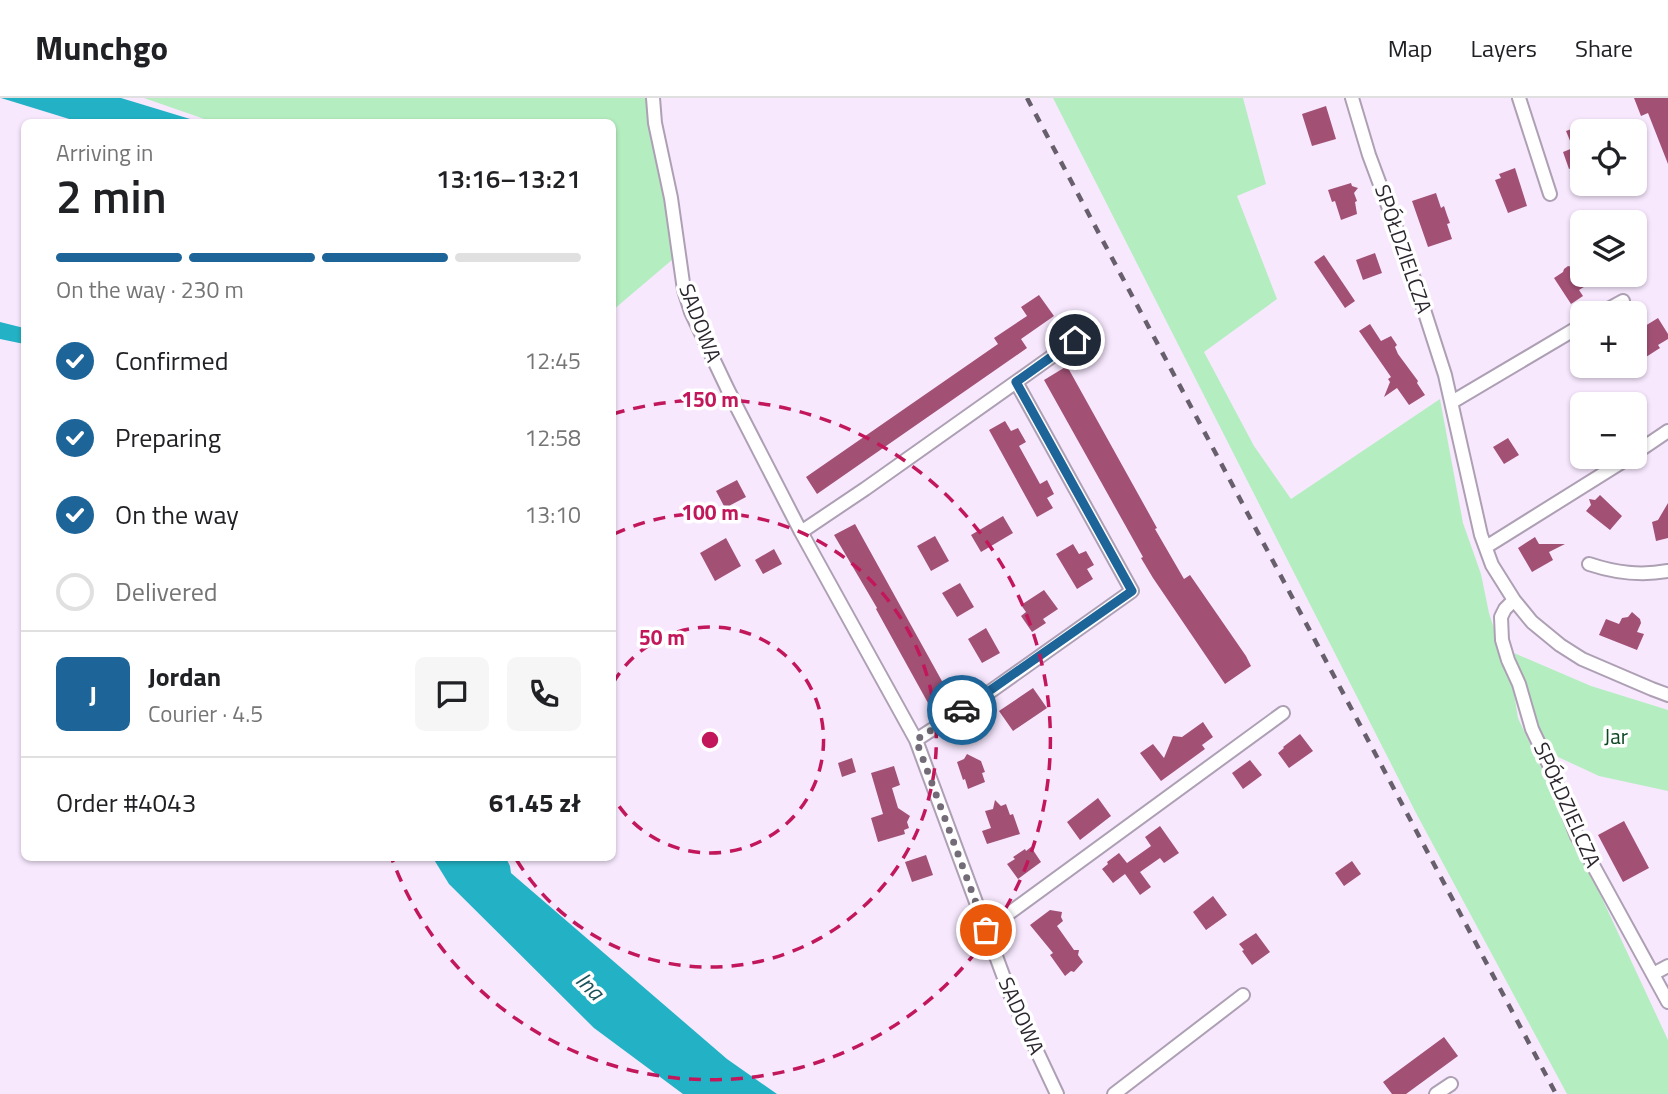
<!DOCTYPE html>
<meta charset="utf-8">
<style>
body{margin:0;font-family:"Titillium Web",sans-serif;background:#f6f6f6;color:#202124;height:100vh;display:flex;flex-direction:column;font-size:26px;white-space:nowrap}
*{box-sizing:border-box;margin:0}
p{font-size:23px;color:#757577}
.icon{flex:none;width:38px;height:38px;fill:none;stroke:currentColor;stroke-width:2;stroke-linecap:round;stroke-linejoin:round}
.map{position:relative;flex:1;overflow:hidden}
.side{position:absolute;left:21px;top:21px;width:595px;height:742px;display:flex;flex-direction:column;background:#fff;border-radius:10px;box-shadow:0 2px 5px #0004}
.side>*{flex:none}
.tools{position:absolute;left:1570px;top:21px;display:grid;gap:14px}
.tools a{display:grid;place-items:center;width:77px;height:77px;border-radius:10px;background:#fff;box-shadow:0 2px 5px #0004;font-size:35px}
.pin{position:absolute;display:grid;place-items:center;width:60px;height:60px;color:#fff;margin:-30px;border:4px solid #fff;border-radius:50%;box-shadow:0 2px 7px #0007}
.courier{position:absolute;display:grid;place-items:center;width:70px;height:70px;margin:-35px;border:5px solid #1d6599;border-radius:50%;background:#fff;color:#222;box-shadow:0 2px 9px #0007}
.headline em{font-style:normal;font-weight:600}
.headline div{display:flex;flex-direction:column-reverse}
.headline{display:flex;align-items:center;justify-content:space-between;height:119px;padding:0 35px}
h1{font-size:46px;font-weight:600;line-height:52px}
.bar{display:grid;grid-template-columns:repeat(4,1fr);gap:10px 7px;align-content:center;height:84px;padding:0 35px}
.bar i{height:9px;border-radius:5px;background:#e0e0e0}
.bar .current{background:#1d6599}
.bar p{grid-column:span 4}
.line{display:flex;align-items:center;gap:18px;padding:0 35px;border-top:2px solid #e0e0e0}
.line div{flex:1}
.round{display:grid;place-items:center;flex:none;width:74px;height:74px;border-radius:10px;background:#f6f6f6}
ol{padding:0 35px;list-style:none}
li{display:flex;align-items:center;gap:21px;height:77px}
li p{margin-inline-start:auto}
li .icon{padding:7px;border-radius:50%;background:#1d6599;color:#fff;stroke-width:4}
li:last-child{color:#757577}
li i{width:38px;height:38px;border:4px solid #e0e0e0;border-radius:50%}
header{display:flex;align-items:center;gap:42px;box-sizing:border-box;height:98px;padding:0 35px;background:#fff;border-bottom:2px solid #e0e0e0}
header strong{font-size:33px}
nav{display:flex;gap:38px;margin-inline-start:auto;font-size:24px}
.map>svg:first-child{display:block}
.green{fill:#b4eec0}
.water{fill:#23b2c5}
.building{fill:#a25175}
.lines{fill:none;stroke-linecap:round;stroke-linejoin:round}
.street-casing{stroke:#aea0b4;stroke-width:16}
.street{stroke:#fff;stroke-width:12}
.rail{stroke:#675f6b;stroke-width:4.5;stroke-dasharray:9 9;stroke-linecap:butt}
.done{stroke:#736b77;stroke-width:7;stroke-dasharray:0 12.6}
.route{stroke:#1d6599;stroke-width:9}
.ring{fill:none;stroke:#c2185b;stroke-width:3.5;stroke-dasharray:12 9}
.labels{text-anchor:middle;stroke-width:7;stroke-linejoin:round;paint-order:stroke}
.street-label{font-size:21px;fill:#2c272f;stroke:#fff}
.park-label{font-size:21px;fill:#0b4721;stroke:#fff}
.water-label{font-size:23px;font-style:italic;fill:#1b525b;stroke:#fff}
.centre{fill:#c2185b;stroke:#fff;stroke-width:3.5}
.ring-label{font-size:21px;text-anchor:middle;font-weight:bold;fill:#c2185b;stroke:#fff;stroke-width:7;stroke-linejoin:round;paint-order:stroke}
</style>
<header>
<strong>Munchgo</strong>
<nav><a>Map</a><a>Layers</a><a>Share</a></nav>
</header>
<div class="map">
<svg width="1668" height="996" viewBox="0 0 1668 996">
<rect width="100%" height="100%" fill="#f7e8fe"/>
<path class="green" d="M144 0H648L679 156 613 212 612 24H213Z
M1053 0H1243L1266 86 1237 98 1277 201 1204 254 1254 348 1291 401 1440 301 1463 425 1481 476 1489 515 1513 589 1518 620 1668 942V996H1567L1416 715Z
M1514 555 1591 588 1668 612V693L1599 678 1558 659 1544 646Z"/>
<path class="water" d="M1 0H121L200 24H79Z
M0 224 24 230V246L0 241Z
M433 760H506L510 768 511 775 727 961 777 996H683L594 930 449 786Z"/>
<path class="building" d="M1634 0H1668V66L1648 15 1641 18Z
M1326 8 1336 41 1312 48 1302 16Z
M1582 27V71H1580L1579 67 1569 71 1563 54 1573 50 1566 33Z
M1515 70 1527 108 1508 115 1495 82 1501 80 1499 76Z
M1351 85 1352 88 1358 90 1354 95 1357 103 1355 104 1357 116 1341 122 1335 103 1332 104 1328 92Z
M1436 95 1441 110 1444 108 1447 117 1450 125 1447 126 1452 141 1428 149 1412 103Z
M1375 155 1382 175 1363 182 1356 162Z
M1324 157 1355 203 1345 210 1314 164Z
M1568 168 1582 171V177H1603L1579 192 1583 198 1571 206 1554 180 1563 174 1564 171Z
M1039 197 1054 218 1021 241 1027 250 817 396 806 379 998 246 994 240 1027 218 1021 209Z
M1634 212 1645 228 1658 220 1668 236V241L1658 247 1660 250 1646 259 1634 241Z
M1370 226 1381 243 1391 238 1397 247 1395 249 1398 256 1418 283 1417 285 1425 297 1409 307 1397 290 1384 299 1390 284 1388 281 1391 279 1359 233Z
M1067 268 1157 430 1155 431 1184 481 1190 477 1246 558 1251 568 1225 586 1153 480 1141 460 1143 459 1044 282Z
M1005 323 1011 333 1018 330 1026 344 1019 348 1040 386 1047 382 1054 396 1047 400 1053 410 1037 419 989 332Z
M1508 340 1519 357 1504 366 1493 349Z
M737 382 746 399 725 410 716 393Z
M1600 397 1622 418 1610 432 1586 413 1591 407 1589 401 1595 402Z
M1668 405V440L1656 443 1652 424 1658 422Z
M1003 418 1013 435 981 454 971 437Z
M855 426 948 594 928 605 876 511 877 510 834 437Z
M935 438 949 463 931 473 917 448Z
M1535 439 1539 446H1565L1549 454 1553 462 1532 474 1518 450Z
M726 440 741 468 715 483 700 455Z
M1073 446 1079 456 1086 453 1094 467 1087 471 1093 481 1077 491 1056 456Z
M774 451 782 466 763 476 755 462Z
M960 485 974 509 957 519 942 495Z
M1044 492 1058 511 1043 521 1046 525 1032 534 1021 518 1026 514 1021 507Z
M1632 514 1640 521 1641 525 1637 534 1644 536 1637 552 1599 537 1606 521 1619 526 1622 520 1628 519Z
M986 530 1000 555 982 565 968 541Z
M1033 590 1047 610 1013 633 999 613Z
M1203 624 1213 639 1202 647 1205 651 1161 683 1140 655 1153 646 1164 660 1173 638 1182 639Z
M1300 636 1313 653 1289 670 1278 655 1284 650 1283 649Z
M967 656 981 663 985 674 982 675 985 684 968 691 965 681 963 682 957 664 964 661Z
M852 660 856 674 842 679 838 665Z
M1250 662 1262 677 1243 691 1232 675Z
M894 668 900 687 892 690 898 710 910 718 907 724 909 730 904 732 905 736 878 744 871 720 883 716 871 675Z
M1098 700 1111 718 1080 742 1067 724Z
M995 702 1001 708 1006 706 1010 717 1013 716 1020 736 987 746 982 733 991 730 985 713 993 711Z
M1624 723 1649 770 1623 784 1598 737Z
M1160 728 1179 755 1164 765 1160 760 1140 774 1151 789 1140 797 1125 776 1113 785 1102 771 1108 766 1107 764 1119 755 1127 765 1151 748 1145 739Z
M1031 749 1041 764 1018 781 1007 766 1015 761 1013 759 1025 751 1026 753Z
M926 757 933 777 912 784 905 764Z
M1352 763 1361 776 1344 788 1335 775Z
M1213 798 1227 817 1206 832 1193 814Z
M1050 812 1062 814 1061 819 1063 823 1057 828 1074 852H1079L1078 857 1083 864 1074 874 1071 873 1065 878 1050 857 1053 855 1030 827Z
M1256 835 1270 854 1252 867 1242 853 1244 852 1239 846Z
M1444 939 1458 958 1406 996H1392L1383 984Z"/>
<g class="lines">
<g class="street-casing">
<path id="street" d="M653 0 655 25 671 100 684 192 691 214 728 292 801 434 916 642 1010 896 1057 996
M1352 0 1369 57 1407 159 1445 277 1481 437 1492 467 1514 502 1532 524 1560 547 1582 561 1652 591 1668 597
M1519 0 1550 96
M1601 215 1623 203
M1452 304 1582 227
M1634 356 1668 333
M801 434 865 391 1016 284
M1486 449 1630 359
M1589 466C1616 475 1640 478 1668 473
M1514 502 1505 511 1501 519 1502 542 1508 562 1519 586 1532 631 1550 669 1577 738 1668 904
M916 642 984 598 1132 493 1016 284 1075 242
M986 832 1283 615
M1653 876 1668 868
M1114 996 1243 897
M1436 996 1451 986"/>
</g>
<use href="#street" class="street"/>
<path class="rail" d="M1027 0 1556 996"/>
</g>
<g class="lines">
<path class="done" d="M962 612 916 642 986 832"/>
<path class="route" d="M962 612 1132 493 1016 284 1075 242"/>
</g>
<g class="ring">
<path d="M613 585A113 113 0 1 1 613 699"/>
<path d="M614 436A227 227 0 1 1 516 761"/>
<path d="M613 316A340 340 0 1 1 392 761"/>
</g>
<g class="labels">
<g class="street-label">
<text transform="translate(1403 151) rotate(71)" y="7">SPÓŁDZIELCZA</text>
<text transform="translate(700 225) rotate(69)" y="7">SADOWA</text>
<text transform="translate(1567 707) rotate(66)" y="7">SPÓŁDZIELCZA</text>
<text transform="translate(1021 918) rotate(66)" y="7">SADOWA</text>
</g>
<g class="park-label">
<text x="1616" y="646">Jar</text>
</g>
<g class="water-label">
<text transform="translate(590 888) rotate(45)" y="8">Ina</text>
</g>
</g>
<circle cx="710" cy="642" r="10" class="centre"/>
<g class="ring-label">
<text x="710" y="309">150 m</text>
<text x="710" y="422">100 m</text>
<text x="662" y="547">50 m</text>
</g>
</svg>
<div class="tools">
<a><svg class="icon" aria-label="locate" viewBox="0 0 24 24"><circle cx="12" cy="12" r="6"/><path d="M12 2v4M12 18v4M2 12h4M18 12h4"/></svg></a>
<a><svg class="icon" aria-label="layers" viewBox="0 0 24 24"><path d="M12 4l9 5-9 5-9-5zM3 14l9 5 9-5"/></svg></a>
<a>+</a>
<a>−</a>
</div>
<div class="pin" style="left:986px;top:832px;background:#ea580c"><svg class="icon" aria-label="bag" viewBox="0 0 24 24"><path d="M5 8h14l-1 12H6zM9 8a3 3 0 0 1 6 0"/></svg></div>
<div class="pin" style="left:1075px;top:242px;background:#1f2937"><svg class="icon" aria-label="home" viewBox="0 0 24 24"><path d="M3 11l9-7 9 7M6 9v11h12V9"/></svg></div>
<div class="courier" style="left:962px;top:612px"><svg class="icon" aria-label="car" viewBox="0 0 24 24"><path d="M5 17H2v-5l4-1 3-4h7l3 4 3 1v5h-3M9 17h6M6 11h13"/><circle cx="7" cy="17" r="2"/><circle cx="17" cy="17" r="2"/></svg></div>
<section class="side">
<div class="headline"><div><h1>2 min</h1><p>Arriving in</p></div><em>13:16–13:21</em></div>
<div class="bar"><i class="current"></i><i class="current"></i><i class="current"></i><i></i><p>On the way · 230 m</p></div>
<ol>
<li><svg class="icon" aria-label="check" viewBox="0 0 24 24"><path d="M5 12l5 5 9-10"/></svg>Confirmed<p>12:45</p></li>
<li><svg class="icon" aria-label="check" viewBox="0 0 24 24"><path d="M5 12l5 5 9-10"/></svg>Preparing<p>12:58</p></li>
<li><svg class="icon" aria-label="check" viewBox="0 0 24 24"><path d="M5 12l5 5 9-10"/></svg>On the way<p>13:10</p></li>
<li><i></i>Delivered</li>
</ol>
<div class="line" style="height:126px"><b class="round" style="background:#1d6599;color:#fff">J</b><div><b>Jordan</b><p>Courier · 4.5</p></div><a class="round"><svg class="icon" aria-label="chat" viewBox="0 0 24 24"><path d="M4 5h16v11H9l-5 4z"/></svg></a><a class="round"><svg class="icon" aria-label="phone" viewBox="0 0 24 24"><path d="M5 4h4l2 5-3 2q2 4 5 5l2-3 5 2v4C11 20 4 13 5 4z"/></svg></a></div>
<div class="line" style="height:91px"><div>Order #4043</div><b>61.45 zł</b></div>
</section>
</div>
